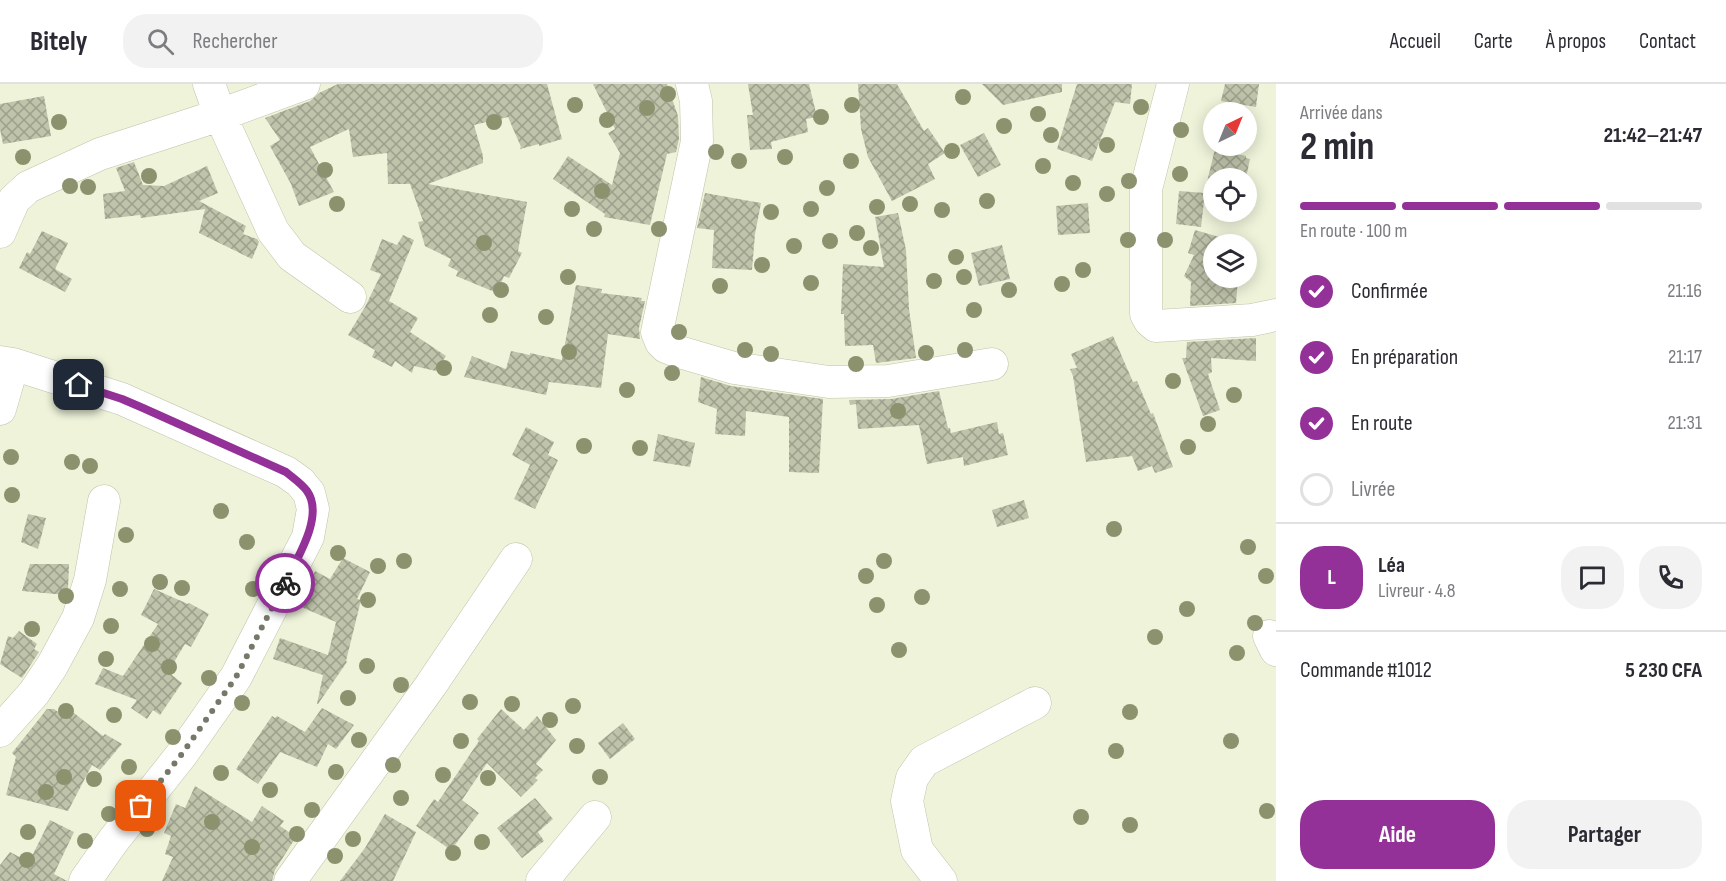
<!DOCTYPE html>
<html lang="fr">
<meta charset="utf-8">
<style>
body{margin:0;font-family:"Sofia Sans Condensed",sans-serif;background:#f2f2f3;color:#2b2b33;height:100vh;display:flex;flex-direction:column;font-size:22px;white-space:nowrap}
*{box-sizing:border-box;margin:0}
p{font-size:20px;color:#7c7c81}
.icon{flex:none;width:33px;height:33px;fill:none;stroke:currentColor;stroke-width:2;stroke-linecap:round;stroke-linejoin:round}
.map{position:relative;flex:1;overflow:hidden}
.side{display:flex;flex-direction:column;background:#fff;width:450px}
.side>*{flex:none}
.needle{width:39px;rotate:43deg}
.controls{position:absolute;left:1203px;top:18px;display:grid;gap:12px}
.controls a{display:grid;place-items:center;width:54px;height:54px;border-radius:50%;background:#fff;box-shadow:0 3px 15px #0003;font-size:30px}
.pin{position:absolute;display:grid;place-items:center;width:51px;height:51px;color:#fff;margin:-26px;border-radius:12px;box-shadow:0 3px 9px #0006}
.courier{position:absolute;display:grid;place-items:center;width:60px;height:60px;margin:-30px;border:4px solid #943198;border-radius:50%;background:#fff;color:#222;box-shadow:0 2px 8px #0007}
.head em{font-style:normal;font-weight:700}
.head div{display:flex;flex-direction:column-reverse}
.head{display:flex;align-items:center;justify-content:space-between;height:102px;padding:0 24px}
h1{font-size:39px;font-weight:700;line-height:45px}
.bar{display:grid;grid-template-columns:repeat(4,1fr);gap:9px 6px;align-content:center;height:72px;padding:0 24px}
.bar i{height:8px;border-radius:4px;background:#e1e1e2}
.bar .on{background:#943198}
.bar p{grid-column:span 4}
.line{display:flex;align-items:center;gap:15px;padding:0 24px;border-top:2px solid #e1e1e2}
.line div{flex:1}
.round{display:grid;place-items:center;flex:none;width:63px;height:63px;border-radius:24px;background:#f2f2f3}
ol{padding:0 24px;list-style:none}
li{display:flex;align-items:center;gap:18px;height:66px}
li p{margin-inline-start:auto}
li .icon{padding:6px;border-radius:50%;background:#943198;color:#fff;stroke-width:4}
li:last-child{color:#7c7c81}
li i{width:33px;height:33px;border:3px solid #e1e1e2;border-radius:50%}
.action{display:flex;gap:12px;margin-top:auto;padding:12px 24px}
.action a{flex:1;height:69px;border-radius:24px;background:#943198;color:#fff;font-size:24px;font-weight:700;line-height:69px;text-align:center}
.action a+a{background:#f2f2f3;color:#2b2b33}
header{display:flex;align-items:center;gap:36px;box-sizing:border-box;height:84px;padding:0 30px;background:#fff;border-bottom:2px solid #e1e1e2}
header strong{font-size:28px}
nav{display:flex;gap:33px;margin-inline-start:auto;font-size:21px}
.search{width:420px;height:54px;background:#f2f2f3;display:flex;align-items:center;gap:15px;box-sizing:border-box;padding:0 21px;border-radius:24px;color:#7c7c81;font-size:22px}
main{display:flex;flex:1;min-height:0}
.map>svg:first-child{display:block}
.building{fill:url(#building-cross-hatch)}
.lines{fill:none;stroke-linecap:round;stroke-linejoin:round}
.minor-casing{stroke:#bec3aa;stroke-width:33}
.minor{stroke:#fff;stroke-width:32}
.tree{fill:#8c916e}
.done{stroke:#76796a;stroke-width:6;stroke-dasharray:0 10.8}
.route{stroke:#943198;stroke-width:8}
</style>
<header>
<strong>Bitely</strong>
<div class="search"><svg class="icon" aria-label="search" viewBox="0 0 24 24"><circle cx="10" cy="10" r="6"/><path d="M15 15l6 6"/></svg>Rechercher</div>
<nav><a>Accueil</a><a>Carte</a><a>À propos</a><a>Contact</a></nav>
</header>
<main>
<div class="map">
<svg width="1276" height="797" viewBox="0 0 1276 797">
<defs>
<pattern id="building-cross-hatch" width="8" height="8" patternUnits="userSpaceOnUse" patternTransform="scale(1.5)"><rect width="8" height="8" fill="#bec3aa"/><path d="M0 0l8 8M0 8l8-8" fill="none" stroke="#9b9f8b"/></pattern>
</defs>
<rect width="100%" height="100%" fill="#eef3da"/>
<path class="building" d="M338 0H547L562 55 539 62V60L520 65 521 63 508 33 474 41 483 72V79L428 100 527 118 518 167 522 169 509 194 504 192 497 209 456 192 458 187 448 182 451 175 425 162 418 138 423 137 410 100H388L387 69 353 73 349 45 310 63 334 108 299 122 291 100 270 62 280 56 265 34 310 17 319 9Z
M593 0H667L678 32 679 55 676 68 667 70 650 141 604 133 605 130 553 95 568 72 612 101 620 69 608 49 615 45Z
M748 0H809L817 33 806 35 808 48 771 58 772 65 750 66 747 31H753Z
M858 0H897L924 47 928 44 945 69 928 80 935 95 892 117 868 73 861 45Z
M982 0H1062V8L1003 21Z
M1077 0H1132L1130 20 1115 18 1092 77 1057 65Z
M1225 0H1259L1256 23 1221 17Z
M44 12 51 52 3 60 0 45V20Z
M984 49 1001 81 978 93 960 61Z
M1215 65 1246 72V74L1250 75 1246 94H1214V99L1207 98Z
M134 78 143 101 164 102 207 82 218 109 199 117 246 142 243 150 257 155 259 158 252 175 199 149 205 125 141 134 140 131 105 135 103 110 125 107 116 84Z
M1179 107 1205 109 1201 143 1176 140Z
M705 109 761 119 755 150 752 186 712 184 714 146 697 144Z
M1088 119 1090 149 1058 151 1056 122Z
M898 129 906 166 909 225 916 274 876 279 873 261 845 262 844 230H841L843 180 884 183 875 133Z
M1195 146 1233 157 1231 160H1214V194H1238L1236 219 1190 222 1191 198 1184 192 1194 171 1188 169Z
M42 147 68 159 55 185 72 195 65 208 19 184 27 168 30 170Z
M403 151 414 156 389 217 418 234 410 248 446 272 436 287 414 282 412 289 395 277 392 283 372 273 375 266 348 251 365 223 381 190 370 186 382 155 397 161Z
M1002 161 1010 195 979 202 971 169Z
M576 201 602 205 601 209 642 214 641 217H645L639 244 640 255 608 250 601 304 549 298 546 311 464 293 472 272 506 285 511 267 530 271V269L562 276Z
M1113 252 1133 298 1137 297 1151 330 1153 329 1173 383 1155 389 1152 382 1138 387 1132 372 1086 378 1073 292 1070 285 1077 284 1071 270Z
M1256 254V277L1211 274 1212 288 1208 290 1220 326 1203 332 1182 274H1186L1187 258Z
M701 293 731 302 823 315 819 389 789 388V333L746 327 745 352 715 350 717 325 698 318Z
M939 307 948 344H950L951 349 997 338 999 350 1003 349 1008 371 964 382 963 373 927 380 919 341 858 345 856 320 850 321 849 316 891 315Z
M526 343 554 358 548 371 558 376 535 425 514 415 530 381 512 371Z
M658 350 695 359 690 383 653 377Z
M1024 416 1029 434 997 443 992 426Z
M28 430 46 434 38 465 21 458Z
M343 474 370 488 357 515 361 516 346 577 347 578 318 620H317L323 591 273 575 280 554 328 571 336 538 299 522 315 487 330 495Z
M30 480H69L68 505 66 511 22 507Z
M154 505 188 520 189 519 209 530 191 563 185 560 168 588 182 599 160 631 153 626 147 635 131 624 137 616 95 600 103 584 123 592 158 540 141 531Z
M19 547 37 560 34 565 39 568 22 594 0 580 8 552 13 554Z
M322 624 354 641 336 665 328 660 317 683 280 668 258 700 236 685 272 632 275 634 277 632 305 648Z
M47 625H54L65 633 69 625 103 652 105 650 122 660 100 686 92 681 68 727 6 711 16 673 12 669Z
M501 625 524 646 537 632 556 656 536 680 543 686 535 694 538 696 521 713 487 679 462 716 479 729 451 766 416 742 434 715 438 718 479 657 477 655Z
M623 639 635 655 610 675 598 659Z
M195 702 252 738 262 722 284 737 280 742 296 753 275 786 272 797H162L173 773 165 770 171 752 164 749 176 720 185 724Z
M535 714 553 735 538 748 544 757 522 774 497 744Z
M385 730 416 748 393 797H340L365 764Z
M50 736 74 748 54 790 67 797H0V781L10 768 29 778Z"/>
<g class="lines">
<g class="minor-casing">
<path id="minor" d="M209 0 220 31 273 147 292 172 350 213
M692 0 696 17 697 57 657 248 661 258 666 263 676 267 734 284 829 298 888 297 992 280
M1173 0 1146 105V230L1150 237 1156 242 1252 236 1276 231
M0 148 14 116 28 103 100 70 220 31 304 0
M0 278 13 280 122 315 286 388 300 398 309 409 313 425 308 453 236 593 182 670 113 757 85 797
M0 325 13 280
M1269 552 1276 566
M0 647 34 609 52 582 78 534 90 496 104 417
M290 797 431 601 516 475
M542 797 595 733
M941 797 917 766 907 717 912 694 924 677 1035 619"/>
</g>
<use href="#minor" class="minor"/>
</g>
<g class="tree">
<circle cx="668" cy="10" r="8"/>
<circle cx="963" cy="13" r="8"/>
<circle cx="575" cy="21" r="8"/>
<circle cx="852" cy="21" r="8"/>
<circle cx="1141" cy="23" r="8"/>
<circle cx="647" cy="24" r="8"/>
<circle cx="1038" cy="30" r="8"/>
<circle cx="821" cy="33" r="8"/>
<circle cx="607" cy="36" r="8"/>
<circle cx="59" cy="38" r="8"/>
<circle cx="494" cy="38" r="8"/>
<circle cx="1004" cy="42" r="8"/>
<circle cx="1181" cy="46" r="8"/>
<circle cx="1051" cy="51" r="8"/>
<circle cx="1107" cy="61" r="8"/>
<circle cx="952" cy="67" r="8"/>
<circle cx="716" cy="68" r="8"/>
<circle cx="23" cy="73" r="8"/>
<circle cx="785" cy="73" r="8"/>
<circle cx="739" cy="77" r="8"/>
<circle cx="851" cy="77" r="8"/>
<circle cx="1043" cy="82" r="8"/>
<circle cx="325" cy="86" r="8"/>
<circle cx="1180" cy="90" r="8"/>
<circle cx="149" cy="92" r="8"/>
<circle cx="1129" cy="97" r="8"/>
<circle cx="1073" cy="99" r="8"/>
<circle cx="70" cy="102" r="8"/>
<circle cx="88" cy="103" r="8"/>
<circle cx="827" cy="104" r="8"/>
<circle cx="602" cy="107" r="8"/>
<circle cx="1107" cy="110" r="8"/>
<circle cx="987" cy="117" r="8"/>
<circle cx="337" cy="120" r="8"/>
<circle cx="910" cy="120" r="8"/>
<circle cx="877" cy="123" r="8"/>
<circle cx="572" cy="125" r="8"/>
<circle cx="811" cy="125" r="8"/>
<circle cx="942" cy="126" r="8"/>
<circle cx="771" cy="128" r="8"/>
<circle cx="594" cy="145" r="8"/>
<circle cx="659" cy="145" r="8"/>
<circle cx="857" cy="149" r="8"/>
<circle cx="1128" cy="156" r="8"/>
<circle cx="1165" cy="156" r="8"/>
<circle cx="830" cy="157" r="8"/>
<circle cx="484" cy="159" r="8"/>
<circle cx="794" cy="162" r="8"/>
<circle cx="871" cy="164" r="8"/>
<circle cx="956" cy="173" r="8"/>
<circle cx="762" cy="181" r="8"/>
<circle cx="1083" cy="186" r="8"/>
<circle cx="568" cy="193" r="8"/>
<circle cx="964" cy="193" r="8"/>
<circle cx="934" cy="197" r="8"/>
<circle cx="811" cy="199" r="8"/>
<circle cx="1062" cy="200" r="8"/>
<circle cx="720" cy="202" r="8"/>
<circle cx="501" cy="206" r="8"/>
<circle cx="1009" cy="206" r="8"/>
<circle cx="974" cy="226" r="8"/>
<circle cx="490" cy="231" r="8"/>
<circle cx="546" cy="233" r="8"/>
<circle cx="679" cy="248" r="8"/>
<circle cx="745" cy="266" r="8"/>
<circle cx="965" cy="266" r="8"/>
<circle cx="569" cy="268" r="8"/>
<circle cx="926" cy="269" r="8"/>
<circle cx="771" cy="270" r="8"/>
<circle cx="856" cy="280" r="8"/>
<circle cx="444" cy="284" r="8"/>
<circle cx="672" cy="289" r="8"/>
<circle cx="1173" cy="297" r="8"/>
<circle cx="627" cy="306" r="8"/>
<circle cx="1234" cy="311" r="8"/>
<circle cx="898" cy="327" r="8"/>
<circle cx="1208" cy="340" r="8"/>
<circle cx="584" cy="362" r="8"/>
<circle cx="1188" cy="363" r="8"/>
<circle cx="640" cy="364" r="8"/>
<circle cx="11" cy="373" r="8"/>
<circle cx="72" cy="378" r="8"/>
<circle cx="90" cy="382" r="8"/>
<circle cx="12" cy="411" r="8"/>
<circle cx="221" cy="427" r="8"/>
<circle cx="1114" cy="445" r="8"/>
<circle cx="126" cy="451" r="8"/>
<circle cx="247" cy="458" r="8"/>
<circle cx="1248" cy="463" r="8"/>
<circle cx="338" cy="469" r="8"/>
<circle cx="404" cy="477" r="8"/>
<circle cx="884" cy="477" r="8"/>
<circle cx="378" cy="482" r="8"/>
<circle cx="866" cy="492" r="8"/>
<circle cx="1266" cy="492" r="8"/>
<circle cx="160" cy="498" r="8"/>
<circle cx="182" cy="504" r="8"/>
<circle cx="120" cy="505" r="8"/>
<circle cx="253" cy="505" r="8"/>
<circle cx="66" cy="512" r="8"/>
<circle cx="922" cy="513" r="8"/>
<circle cx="368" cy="516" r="8"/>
<circle cx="877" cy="521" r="8"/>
<circle cx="1187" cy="525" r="8"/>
<circle cx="1255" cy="539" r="8"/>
<circle cx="111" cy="542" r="8"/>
<circle cx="32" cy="545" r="8"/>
<circle cx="1155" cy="553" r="8"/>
<circle cx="152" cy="560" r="8"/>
<circle cx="899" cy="566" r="8"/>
<circle cx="1237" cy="569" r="8"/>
<circle cx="106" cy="575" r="8"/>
<circle cx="367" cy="582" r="8"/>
<circle cx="169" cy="583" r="8"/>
<circle cx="209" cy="594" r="8"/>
<circle cx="401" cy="601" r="8"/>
<circle cx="348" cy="614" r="8"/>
<circle cx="470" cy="618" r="8"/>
<circle cx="242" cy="619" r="8"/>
<circle cx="512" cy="620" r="8"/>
<circle cx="573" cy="622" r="8"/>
<circle cx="66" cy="627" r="8"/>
<circle cx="1130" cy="628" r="8"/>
<circle cx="114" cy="631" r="8"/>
<circle cx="550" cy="636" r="8"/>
<circle cx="173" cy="653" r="8"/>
<circle cx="359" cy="656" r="8"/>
<circle cx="461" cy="657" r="8"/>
<circle cx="1231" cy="657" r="8"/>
<circle cx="577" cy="662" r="8"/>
<circle cx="1116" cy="667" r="8"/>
<circle cx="393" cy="681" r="8"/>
<circle cx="129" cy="683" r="8"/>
<circle cx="336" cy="688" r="8"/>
<circle cx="221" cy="689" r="8"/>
<circle cx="443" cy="691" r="8"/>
<circle cx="64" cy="693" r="8"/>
<circle cx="600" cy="693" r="8"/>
<circle cx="488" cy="694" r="8"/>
<circle cx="94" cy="695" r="8"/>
<circle cx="270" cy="706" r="8"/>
<circle cx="46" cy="708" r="8"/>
<circle cx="401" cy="714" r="8"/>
<circle cx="312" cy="726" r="8"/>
<circle cx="1267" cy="727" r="8"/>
<circle cx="109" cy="730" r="8"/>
<circle cx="1081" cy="733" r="8"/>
<circle cx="212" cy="738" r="8"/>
<circle cx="1130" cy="741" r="8"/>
<circle cx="147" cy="745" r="8"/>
<circle cx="28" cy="748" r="8"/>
<circle cx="297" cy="750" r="8"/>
<circle cx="353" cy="755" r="8"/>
<circle cx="85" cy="757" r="8"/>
<circle cx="482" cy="758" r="8"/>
<circle cx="252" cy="763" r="8"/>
<circle cx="453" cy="769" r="8"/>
<circle cx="335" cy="772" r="8"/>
<circle cx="27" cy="776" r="8"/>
</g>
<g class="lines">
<path class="done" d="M141 722 182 670 236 593 285 499"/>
<path class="route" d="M79 301 122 315 143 324 286 388C293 394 301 399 307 407 325 432 296 476 285 499"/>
</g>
</svg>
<div class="controls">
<a><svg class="needle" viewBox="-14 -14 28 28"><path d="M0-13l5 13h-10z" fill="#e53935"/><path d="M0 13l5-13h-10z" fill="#7c7c81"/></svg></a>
<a><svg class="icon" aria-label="locate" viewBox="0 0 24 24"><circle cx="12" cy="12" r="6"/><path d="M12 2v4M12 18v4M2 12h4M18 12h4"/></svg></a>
<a><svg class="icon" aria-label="layers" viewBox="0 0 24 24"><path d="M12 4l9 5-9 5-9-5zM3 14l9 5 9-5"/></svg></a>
</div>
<div class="pin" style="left:141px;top:722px;background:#ea580c"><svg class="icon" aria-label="bag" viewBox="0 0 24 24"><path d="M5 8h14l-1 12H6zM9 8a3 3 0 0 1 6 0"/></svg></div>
<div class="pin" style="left:79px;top:301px;background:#1f2937"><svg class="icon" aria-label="home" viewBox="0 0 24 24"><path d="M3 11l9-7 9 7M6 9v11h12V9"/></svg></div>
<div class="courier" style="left:285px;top:499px"><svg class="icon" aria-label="bike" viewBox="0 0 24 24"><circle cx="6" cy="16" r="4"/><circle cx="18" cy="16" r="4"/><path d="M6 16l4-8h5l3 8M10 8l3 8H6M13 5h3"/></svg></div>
</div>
<section class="side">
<div class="head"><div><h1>2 min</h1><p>Arrivée dans</p></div><em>21:42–21:47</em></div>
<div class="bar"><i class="on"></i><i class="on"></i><i class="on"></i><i></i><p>En route · 100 m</p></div>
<ol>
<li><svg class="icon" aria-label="check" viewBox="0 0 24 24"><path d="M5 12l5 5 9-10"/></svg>Confirmée<p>21:16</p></li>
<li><svg class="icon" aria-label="check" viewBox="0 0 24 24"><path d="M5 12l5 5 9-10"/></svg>En préparation<p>21:17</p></li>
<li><svg class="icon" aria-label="check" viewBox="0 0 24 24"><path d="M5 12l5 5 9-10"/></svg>En route<p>21:31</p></li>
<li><i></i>Livrée</li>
</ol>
<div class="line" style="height:108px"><b class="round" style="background:#943198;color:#fff">L</b><div><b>Léa</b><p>Livreur · 4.8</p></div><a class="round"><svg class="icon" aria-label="chat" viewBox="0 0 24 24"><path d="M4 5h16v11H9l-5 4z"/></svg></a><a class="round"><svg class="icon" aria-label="phone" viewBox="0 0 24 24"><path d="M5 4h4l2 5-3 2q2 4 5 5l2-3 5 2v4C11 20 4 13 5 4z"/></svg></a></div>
<div class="line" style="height:78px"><div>Commande #1012</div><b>5 230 CFA</b></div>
<div class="action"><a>Aide</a><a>Partager</a></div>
</section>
</main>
